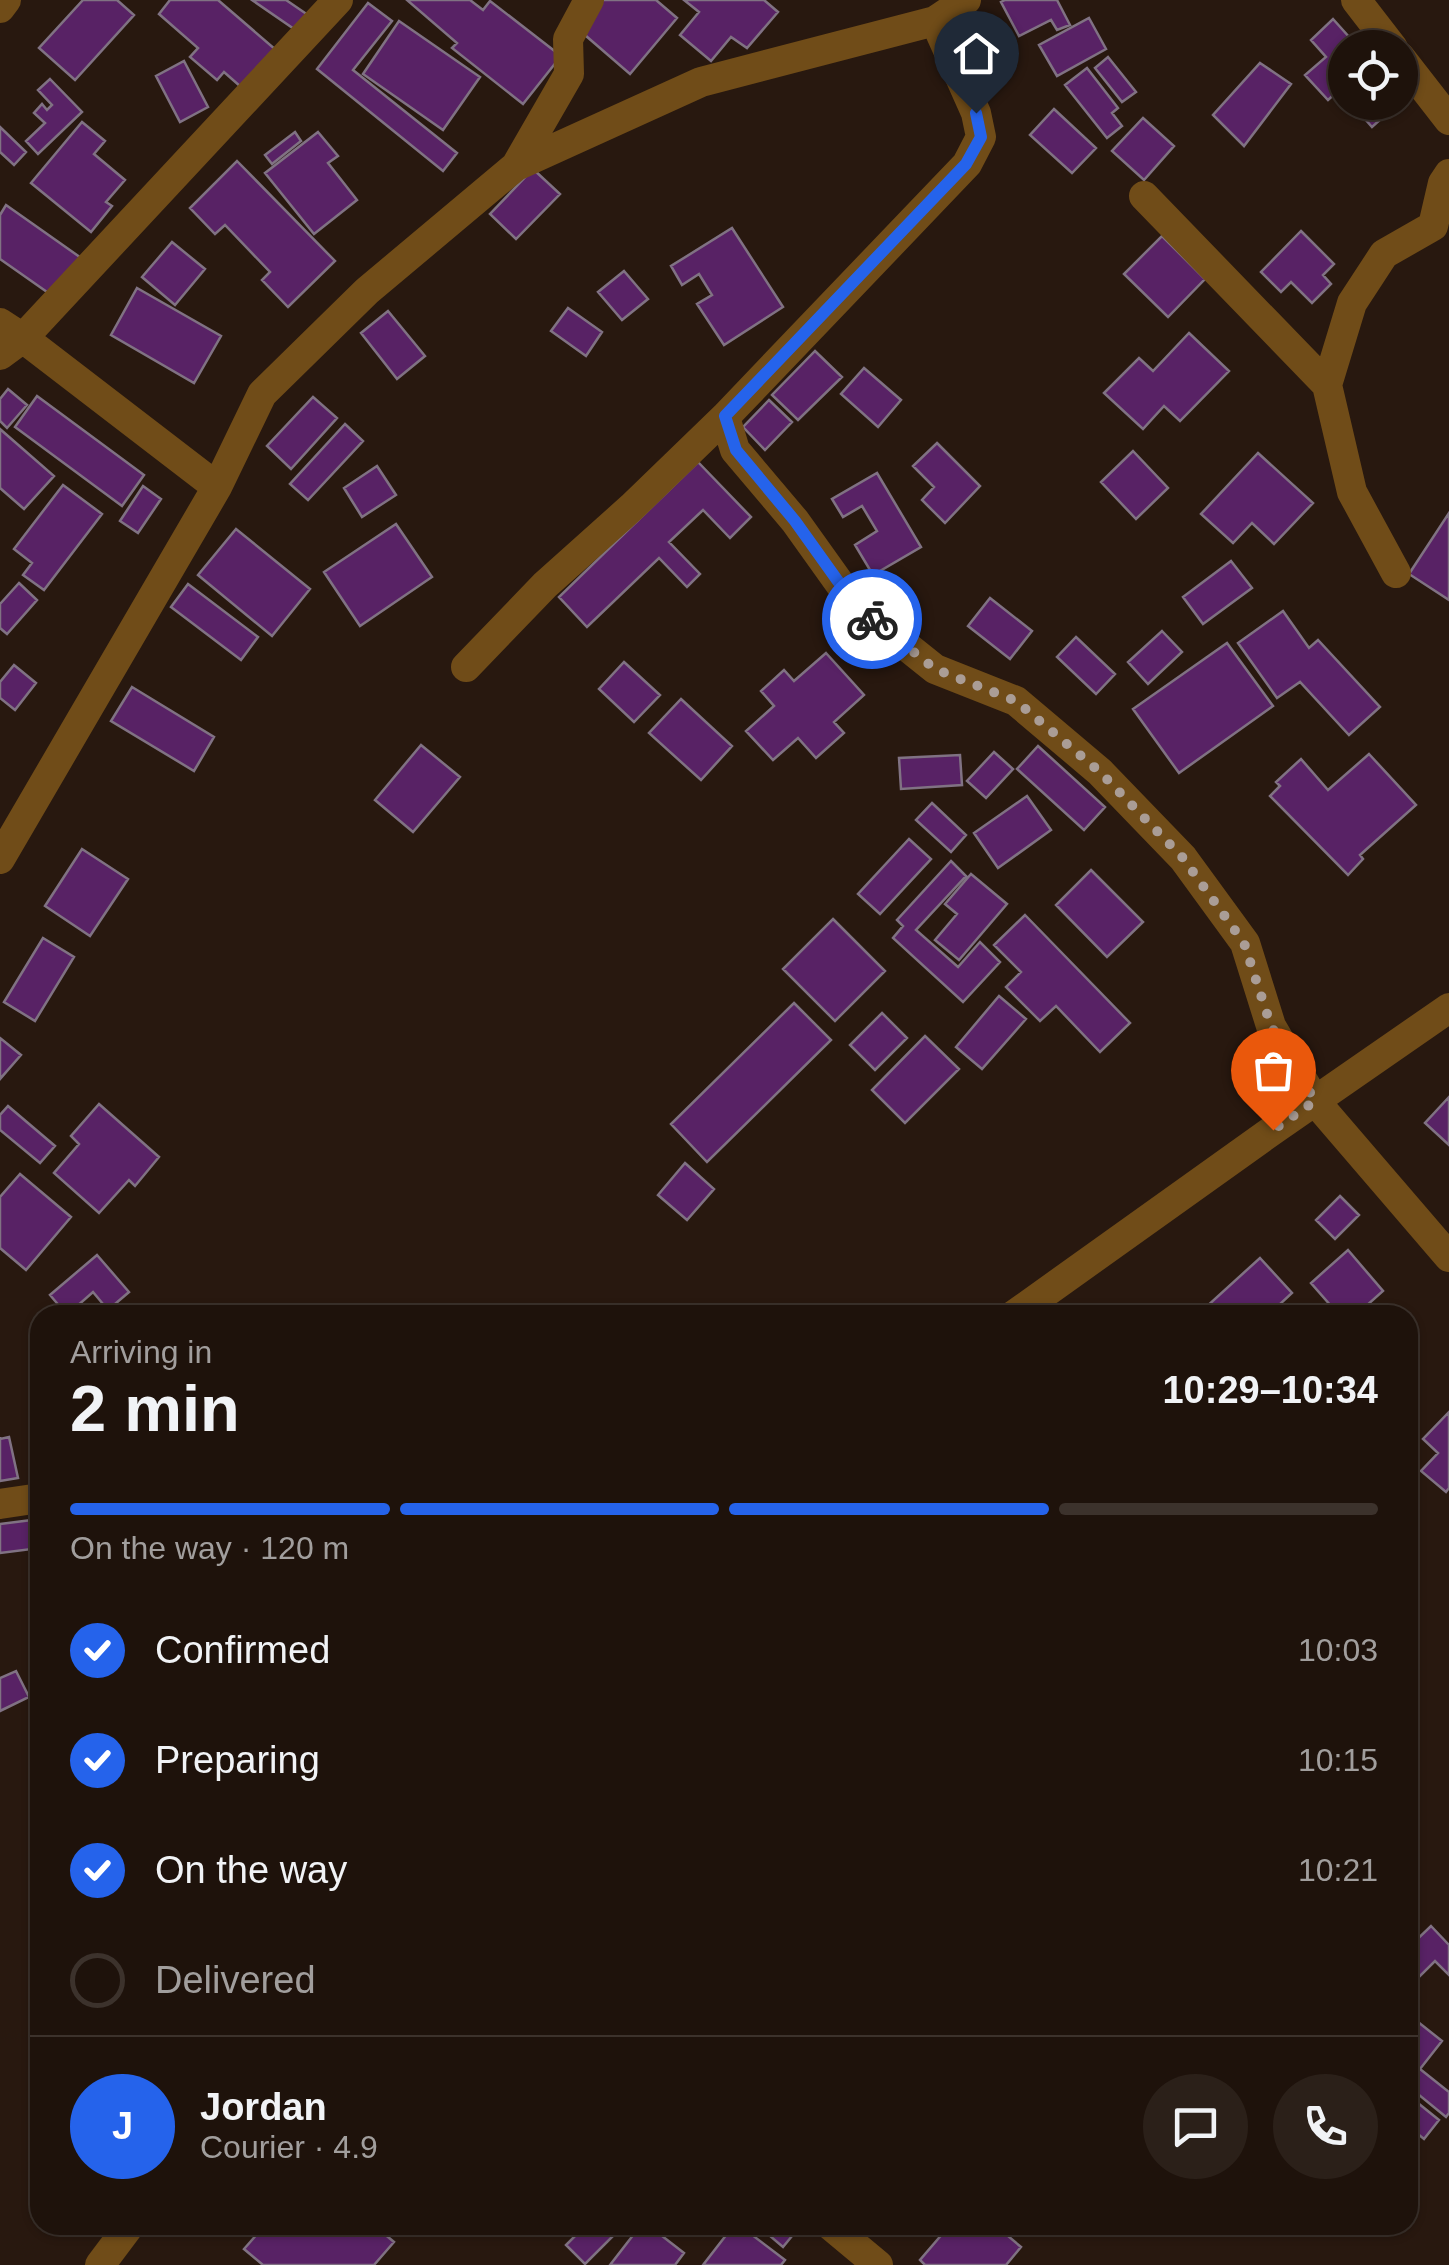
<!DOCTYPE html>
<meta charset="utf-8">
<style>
body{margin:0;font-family:Helvetica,sans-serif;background:#2b2019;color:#f1f3f6;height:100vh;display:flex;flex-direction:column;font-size:38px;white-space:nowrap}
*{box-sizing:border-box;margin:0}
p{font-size:32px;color:#a19e9d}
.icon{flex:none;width:55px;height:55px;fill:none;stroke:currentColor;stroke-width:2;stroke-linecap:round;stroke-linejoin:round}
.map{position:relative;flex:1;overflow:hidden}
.details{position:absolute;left:30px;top:1305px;width:1388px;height:930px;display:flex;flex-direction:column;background:#1e120b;border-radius:30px;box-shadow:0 2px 8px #0004,0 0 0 2px #3c322c}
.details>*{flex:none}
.tools{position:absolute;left:1328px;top:30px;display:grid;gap:20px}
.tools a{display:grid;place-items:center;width:90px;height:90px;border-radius:50%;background:#1e120b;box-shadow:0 2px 8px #0004,0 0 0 2px #3c322c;font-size:50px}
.pin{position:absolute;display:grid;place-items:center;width:85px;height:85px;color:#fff;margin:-102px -42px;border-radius:50% 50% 50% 0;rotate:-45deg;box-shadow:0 0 10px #0007}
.pin .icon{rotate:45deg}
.courier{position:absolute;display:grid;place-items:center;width:100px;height:100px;margin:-50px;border:8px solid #2563eb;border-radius:50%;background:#fff;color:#222;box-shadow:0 2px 12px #0007}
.summary em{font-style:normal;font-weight:700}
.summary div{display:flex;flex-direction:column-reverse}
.summary{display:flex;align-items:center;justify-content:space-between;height:170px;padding:0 40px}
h1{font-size:65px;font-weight:700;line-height:75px}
.bar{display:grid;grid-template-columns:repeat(4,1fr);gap:15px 10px;align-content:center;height:120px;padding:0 40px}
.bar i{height:12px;border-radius:8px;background:#3c322c}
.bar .current{background:#2563eb}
.bar p{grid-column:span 4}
.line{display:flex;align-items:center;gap:25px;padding:0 40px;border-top:2px solid #3c322c}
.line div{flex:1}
.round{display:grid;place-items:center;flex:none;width:105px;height:105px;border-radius:52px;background:#2b2019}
ol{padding:0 40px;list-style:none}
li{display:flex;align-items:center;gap:30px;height:110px}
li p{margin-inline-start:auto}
li .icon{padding:10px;border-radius:50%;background:#2563eb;color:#fff;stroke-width:4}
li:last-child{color:#a19e9d}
li i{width:55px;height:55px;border:5px solid #3c322c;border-radius:50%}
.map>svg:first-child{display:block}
.building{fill:#582265;stroke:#807283;stroke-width:2.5}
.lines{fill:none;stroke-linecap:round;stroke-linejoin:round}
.minor{stroke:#704c18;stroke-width:30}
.done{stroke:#aa9d96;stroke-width:10;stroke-dasharray:0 18}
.route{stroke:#2563eb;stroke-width:12}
</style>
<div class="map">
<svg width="1449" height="2265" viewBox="0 0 1449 2265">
<rect width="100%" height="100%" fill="#28180f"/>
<path class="building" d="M83 0H117L134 15 75 80 39 48Z
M170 0H218L276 50 249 94 224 72 217 80 190 57 198 48 159 14Z
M252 0H286L308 15 297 31Z
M407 0H470L483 10 490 1 561 56 523 104 452 48 457 43Z
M602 0H656L677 18 630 74 578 29Z
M684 0H764L778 12 747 48 731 37 711 61 680 35 699 12Z
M1005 0H1057L1070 25 1057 30 1051 20 1019 36 1001 2Z
M368 3 392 21 353 70 457 153 443 171 317 69Z
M1089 18 1106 49 1057 76 1039 45Z
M1333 19 1359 48H1345V97L1339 90 1328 100 1305 75 1326 57 1311 40Z
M399 21 480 77 443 130 363 74Z
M1108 57 1136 92 1122 102 1095 68Z
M184 61 208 107 180 122 156 76Z
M1260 63 1291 84 1244 146 1213 115Z
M1087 68 1118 108 1112 113 1122 126 1107 138 1065 85Z
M50 79 82 112 38 154 26 141 45 123 34 113 42 104 47 110 52 105 38 90Z
M1350 102H1400L1372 127Z
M1054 109 1096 148 1072 173 1030 135Z
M1143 118 1174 146 1144 180 1112 151Z
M82 122 105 141 94 154 125 180 106 202 112 206 91 232 31 183Z
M0 127 26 152 14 165 0 152Z
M295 132 301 141 272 164 265 155Z
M318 132 338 156 328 163 357 200 314 234 265 173Z
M237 161 335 261 288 307 262 280 270 272 225 225 215 234 190 208Z
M533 169 560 194 516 239 490 214Z
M6 205 84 260 57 299 0 259V215Z
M732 228 783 307 724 345 697 304 712 295 699 274 682 285 671 266Z
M1301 231 1334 264 1323 275 1331 284 1312 303 1291 282 1281 292 1261 272Z
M1162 236 1205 279 1168 317 1124 274Z
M172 242 205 269 175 305 142 277Z
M624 271 648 299 622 320 598 292Z
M137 288 221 336 194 383 111 335Z
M568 308 602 332 586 356 551 331Z
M388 311 425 356 397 379 361 333Z
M1189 333 1229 371 1180 421 1164 406 1143 429 1104 393 1139 358 1153 371Z
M815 351 842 377 798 420 772 395Z
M864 368 901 400 878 427 841 394Z
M8 389 27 405 7 428 0 421V399Z
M37 396 144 475 122 506 15 427Z
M313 397 337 418 291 469 267 446Z
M769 400 792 422 765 450 743 427Z
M345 424 363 441 308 500 290 484Z
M0 429 54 476 24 509 0 488Z
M937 443 980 486 945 523 922 500 934 487 913 466Z
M1133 451 1168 488 1136 519 1101 482Z
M1258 453 1313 503 1274 544 1252 523 1233 543 1201 514Z
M698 462 751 517 730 538 703 510 669 542 700 574 687 587 659 558 587 627 559 597Z
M377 466 396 495 362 517 344 488Z
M877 473 921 547 873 575 855 545 877 531 862 506 843 517 832 499Z
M63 485 102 514 44 590 23 575 32 563 14 549Z
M143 486 161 499 138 533 120 521Z
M1449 513V600L1409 574Z
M396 524 432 577 360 626 324 572Z
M236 529 310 589 272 636 198 575Z
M1231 561 1252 588 1203 624 1183 597Z
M19 583 37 600 7 634 0 628V604Z
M188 584 258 637 241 660 171 607Z
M990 598 1032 631 1010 659 968 626Z
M1283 611 1309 648 1318 640 1380 707 1349 735 1300 682 1277 698 1238 643Z
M1162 631 1182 652 1148 684 1128 662Z
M1076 637 1115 674 1096 694 1057 657Z
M1227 643 1273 706 1179 773 1133 709Z
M826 653 864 695 834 722 844 733 816 758 798 738 773 760 746 731 774 706 761 691 784 670 794 681Z
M624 662 660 695 634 722 599 689Z
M14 665 36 683 15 710 0 698V682Z
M132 687 214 737 194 771 111 721Z
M681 699 732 746 701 780 649 733Z
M421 745 460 777 413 832 375 800Z
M1038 746 1105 807 1084 830 1017 769Z
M994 752 1013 769 986 798 967 781Z
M1369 754 1416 805 1360 855 1363 859 1348 875 1270 796 1280 786 1276 782 1301 759 1328 790Z
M960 755 962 785 901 789 899 758Z
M1027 796 1051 830 998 868 974 833Z
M932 803 966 835 951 852 916 820Z
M909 839 931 859 880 914 858 894Z
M82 849 128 879 90 936 45 906Z
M951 861 966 876 916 930 958 967 980 942 1000 962 963 1002 893 938 903 926 897 920Z
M1091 870 1143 922 1107 957 1056 905Z
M971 874 1007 904 959 960 935 940 957 914 945 904Z
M1025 915 1130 1023 1100 1052 1056 1006 1040 1021 1006 987 1021 972 994 945Z
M833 919 885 971 835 1021 783 969Z
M43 938 74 957 35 1021 4 1002Z
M999 996 1026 1019 982 1069 956 1047Z
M794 1003 831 1040 707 1162 671 1124Z
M882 1013 907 1038 875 1070 850 1045Z
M925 1036 959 1069 905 1123 872 1090Z
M0 1038 21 1055 0 1079Z
M1449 1097V1145L1425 1123Z
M99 1104 159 1157 135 1186 129 1180 99 1213 54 1173 79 1144 71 1136Z
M8 1106 55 1146 40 1163 0 1130V1115Z
M685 1163 714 1189 687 1220 658 1195Z
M20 1174 71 1217 26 1270 0 1248V1197Z
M1340 1196 1359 1215 1335 1239 1316 1220Z
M1348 1250 1383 1291 1356 1315H1339L1311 1283Z
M97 1255 129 1292 108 1310 93 1292 67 1315 50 1295Z
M1260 1258 1292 1293 1280 1304 1290 1315H1212L1205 1308Z
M1449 1412V1488L1446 1492 1421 1471 1438 1453 1423 1439Z
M0 1437V1439L9 1437 18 1478 0 1481Z
M40 1519V1548L0 1553V1524Z
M16 1671 29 1697 0 1711V1678Z
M1431 1926 1449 1945V1975L1435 1961 1415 1981 1408 1973V1948Z
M1413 2018 1442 2041 1420 2069 1449 2092V2113L1446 2117 1408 2086V2025Z
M1408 2095 1439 2120 1424 2139 1408 2126Z
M265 2225H300L304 2228 307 2225H340L345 2229 348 2225H362L371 2232 376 2227 394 2242 374 2265H263L244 2249Z
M586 2225H624L585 2264 566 2245Z
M641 2225H648L684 2253 675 2265H610Z
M734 2225H739L785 2260 781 2265H703Z
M757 2225H801L783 2247Z
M950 2225H995L1021 2247 1006 2265H925L920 2260Z"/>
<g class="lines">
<path class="minor" d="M1356 0 1393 48
M0 8 6 0
M1400 57 1449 120
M516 166 569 74 568 39 589 0
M1144 196 1327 385
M0 323 23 338 217 487
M0 355 23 338 50 309 338 0
M725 417 735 450 795 521 855 605 935 669 1016 701 1100 772 1183 858 1245 943 1271 1026 1315 1101 1449 1257
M1396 573 1352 492 1327 385 1352 303 1384 254 1433 226 1443 183 1449 174
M466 667 545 585 632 507 725 417 967 164 981 137 976 113 935 21
M0 859 217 487 262 394 367 291 516 166 701 82 935 21 966 0
M1014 1315 1273 1130 1449 1008
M0 1504 40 1498
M830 2225 878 2265
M100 2265 130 2225"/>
</g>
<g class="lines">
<path class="done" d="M872 619 935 669 1016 701 1100 772 1183 858 1244 943 1271 1026 1315 1101 1273 1130"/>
<path class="route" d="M872 619 855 605 795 521 736 450 725 416 966 164 981 137 976 113"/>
</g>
</svg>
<div class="tools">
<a><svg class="icon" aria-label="locate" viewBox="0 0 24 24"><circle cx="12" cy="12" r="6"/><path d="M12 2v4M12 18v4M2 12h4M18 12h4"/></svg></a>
</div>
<div class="pin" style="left:1273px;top:1130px;background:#ea580c"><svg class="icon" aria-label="bag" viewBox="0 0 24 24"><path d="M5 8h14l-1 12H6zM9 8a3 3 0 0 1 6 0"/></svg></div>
<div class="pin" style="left:976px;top:113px;background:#1f2937"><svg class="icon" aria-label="home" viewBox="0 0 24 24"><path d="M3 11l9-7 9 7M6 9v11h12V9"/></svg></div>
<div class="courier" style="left:872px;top:619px"><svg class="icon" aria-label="bike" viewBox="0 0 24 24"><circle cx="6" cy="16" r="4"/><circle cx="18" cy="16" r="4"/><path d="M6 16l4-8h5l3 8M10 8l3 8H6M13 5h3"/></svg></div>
<section class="details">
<div class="summary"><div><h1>2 min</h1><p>Arriving in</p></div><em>10:29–10:34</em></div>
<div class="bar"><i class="current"></i><i class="current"></i><i class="current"></i><i></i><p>On the way · 120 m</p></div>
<ol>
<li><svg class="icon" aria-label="check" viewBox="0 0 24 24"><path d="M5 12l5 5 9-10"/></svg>Confirmed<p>10:03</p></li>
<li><svg class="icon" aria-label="check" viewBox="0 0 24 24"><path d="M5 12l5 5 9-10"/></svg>Preparing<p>10:15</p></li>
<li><svg class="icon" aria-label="check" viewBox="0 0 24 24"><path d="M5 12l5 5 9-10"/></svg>On the way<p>10:21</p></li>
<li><i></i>Delivered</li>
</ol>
<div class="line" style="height:180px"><b class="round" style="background:#2563eb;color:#fff">J</b><div><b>Jordan</b><p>Courier · 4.9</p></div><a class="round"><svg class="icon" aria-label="chat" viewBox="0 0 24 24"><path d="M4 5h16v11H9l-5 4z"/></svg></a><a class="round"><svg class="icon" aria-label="phone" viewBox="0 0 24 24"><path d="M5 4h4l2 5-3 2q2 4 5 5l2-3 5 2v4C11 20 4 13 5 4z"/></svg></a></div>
</section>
</div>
